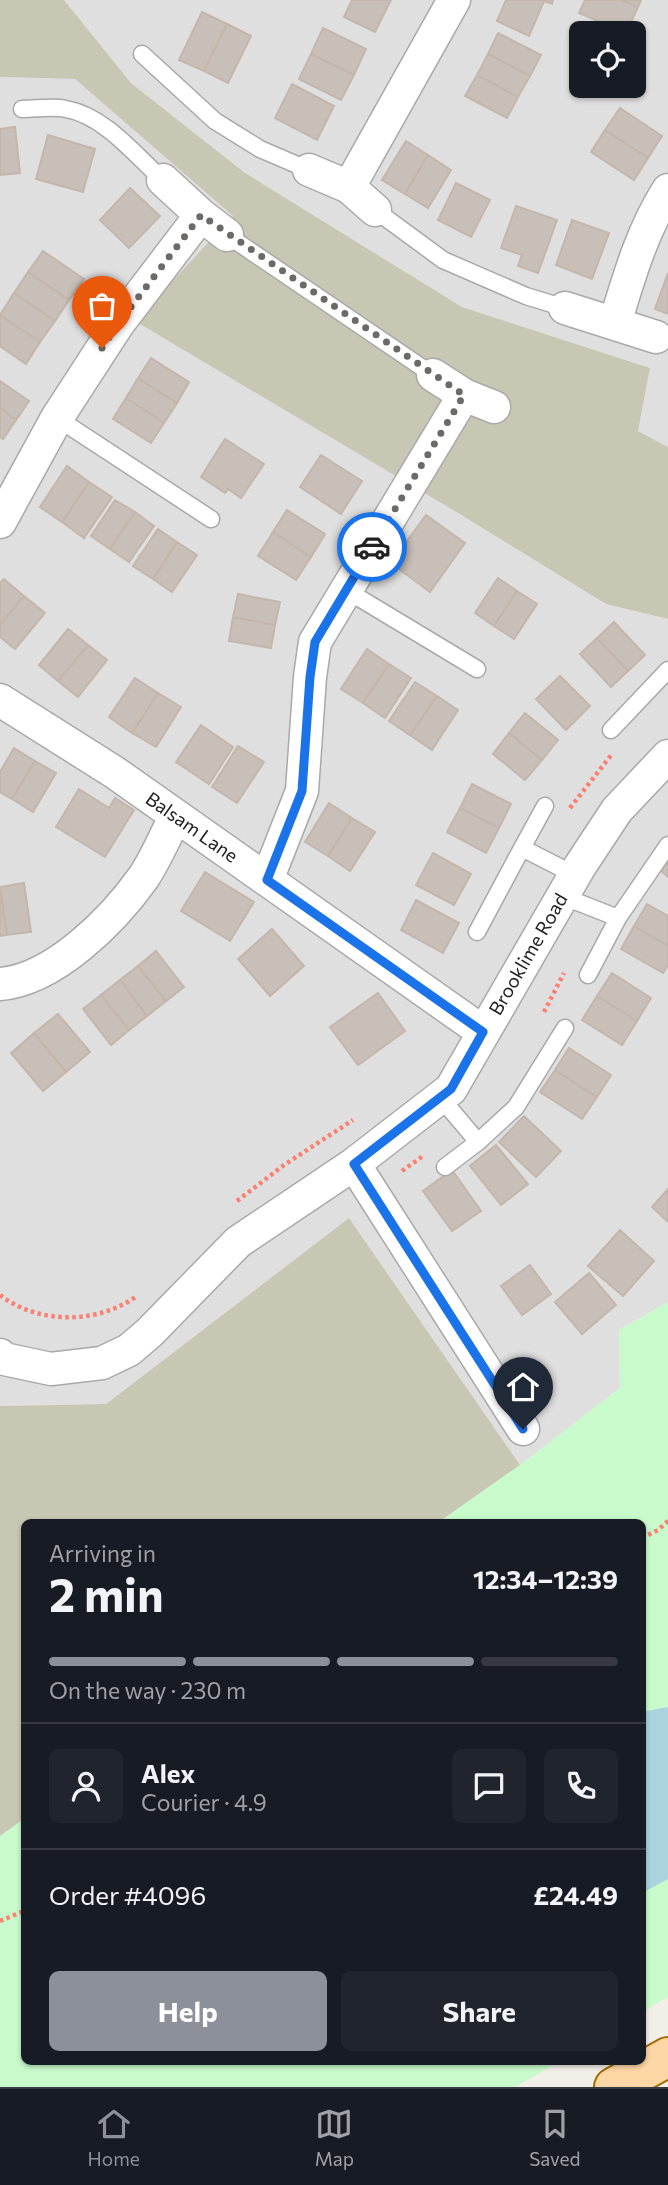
<!DOCTYPE html>
<meta charset="utf-8">
<style>
body{margin:0;font-family:Commissioner,sans-serif;background:#20242c;color:#f1f3f6;height:100vh;display:flex;flex-direction:column;font-size:26px;white-space:nowrap}
*{box-sizing:border-box;margin:0}
p{font-size:23px;color:#9ea1a6}
.icon{flex:none;width:38px;height:38px;fill:none;stroke:currentColor;stroke-width:2;stroke-linecap:round;stroke-linejoin:round}
.map{position:relative;flex:1;overflow:hidden}
.panel{position:absolute;left:21px;top:1519px;width:625px;height:546px;display:flex;flex-direction:column;background:#171b24;border-radius:10px;box-shadow:0 2px 5px #0004}
.panel>*{flex:none}
.fabs{position:absolute;left:569px;top:21px;display:grid;gap:14px}
.fabs a{display:grid;place-items:center;width:77px;height:77px;border-radius:10px;background:#171b24;box-shadow:0 2px 5px #0004;font-size:35px}
.pin{position:absolute;display:grid;place-items:center;width:60px;height:60px;color:#fff;margin:-72px -30px;border-radius:50% 50% 50% 0;rotate:-45deg;box-shadow:0 0 7px #0007}
.pin .icon{rotate:45deg}
.courier{position:absolute;display:grid;place-items:center;width:70px;height:70px;margin:-35px;border:5px solid #1a73e8;border-radius:50%;background:#fff;color:#222;box-shadow:0 2px 9px #0007}
.summary em{font-style:normal;font-weight:700}
.summary div{display:flex;flex-direction:column-reverse}
.summary{display:flex;align-items:center;justify-content:space-between;height:119px;padding:0 28px}
h1{font-size:46px;font-weight:700;line-height:52px}
.bar{display:grid;grid-template-columns:repeat(4,1fr);gap:10px 7px;align-content:center;height:84px;padding:0 28px}
.bar i{height:9px;border-radius:5px;background:#363941}
.bar .current{background:#8c9099}
.bar p{grid-column:span 4}
.line{display:flex;align-items:center;gap:18px;padding:0 28px;border-top:2px solid #363941}
.line div{flex:1}
.round{display:grid;place-items:center;flex:none;width:74px;height:74px;border-radius:10px;background:#20242c}
.button{display:flex;gap:14px;margin-top:auto;padding:14px 28px}
.button a{flex:1;height:80px;border-radius:10px;background:#8c9099;color:#fff;font-size:28px;font-weight:700;line-height:80px;text-align:center}
.button a+a{background:#20242c;color:#f1f3f6}
.menu{display:flex;justify-content:space-around;align-items:center;height:98px;border-top:2px solid #363941;background:#171b24;font-size:19px;color:#9ea1a6}
.menu a{display:grid;justify-items:center;gap:4px}
.menu .current{color:#8c9099}
.map>svg:first-child{display:block}
.residential{fill:#e0dfdf;fill-rule:evenodd}
.construction{fill:#c7c7b4}
.park{fill:#c8facc}
.water{fill:#aad3df}
.building{fill:#c7bfb8;stroke:#c4b6ab;stroke-width:2}
.lines{fill:none;stroke-linecap:round;stroke-linejoin:round}
.lane-casing{stroke:#a9a9a9;stroke-width:19}
.street-casing{stroke:#a9a9a9;stroke-width:35}
.primary-casing{stroke:#a06b00;stroke-width:42}
.path{stroke:#fa8072;stroke-width:4.5;stroke-dasharray:3.5 3.5;stroke-linecap:butt}
.lane{stroke:#fff;stroke-width:16}
.street{stroke:#fff;stroke-width:32}
.primary{stroke:#fcd6a4;stroke-width:38}
.done{stroke:#6b6a68;stroke-width:7;stroke-dasharray:0 12.6}
.route{stroke:#1a73e8;stroke-width:9}
.labels{text-anchor:middle;stroke-width:5;stroke-linejoin:round;paint-order:stroke}
.street-label{font-size:19px;fill:#222;stroke:#fff}
</style>
<div class="map">
<svg width="668" height="2087" viewBox="0 0 668 2087">
<rect width="100%" height="100%" fill="#f2efe9"/>
<path class="residential" d="M64 0H668V447L638 431 650 368 462 307 245 173 131 83ZM581 33H634V86H581Z
M0 77 75 79 233 216 136 321 458 513 606 604 668 619V1302L619 1330 620 1388 520 1465 349 1218 106 1404 0 1406Z"/>
<path class="construction" d="M0 0H64L131 83 245 173 462 307 650 368 638 431 668 447V619L606 604 458 513 135 321 233 216 75 79 0 77Z
M349 1218 520 1465 439 1522H24V1819L0 1836V1406L106 1404Z"/>
<path class="park" d="M668 1302V1997L642 2012V1522H439L520 1465 620 1388 619 1330Z
M24 1819V2062H559L515 2087H0V1836Z"/>
<path class="water" d="M668 1707V1879L642 1893V1712Z"/>
<path class="building" d="M352 0H391L375 32 344 17Z
M506 0H553L552 4 544 1 529 36 497 21Z
M585 0H621L638 7 626 33 579 13Z
M621 0H641L638 7Z
M202 12 227 24 204 71 179 60Z
M227 24 251 36 228 83 204 71Z
M323 28 366 49 354 75 311 54Z
M498 33 541 55 530 76 488 54Z
M311 54 354 75 341 100 299 79Z
M488 54 530 76 518 97 477 75Z
M477 75 518 97 507 118 465 96Z
M292 84 334 106 317 140 275 118Z
M620 108 662 136 648 158 605 130Z
M15 127 20 173 0 175V129Z
M605 130 648 158 634 180 591 152Z
M48 135 95 149 83 192 36 179Z
M406 141 428 155 405 194 382 180Z
M428 155 451 170 428 208 405 194Z
M456 183 490 200 471 237 438 220Z
M130 188 160 216 129 248 100 220Z
M516 206 557 220 538 273 518 266 522 255 501 248Z
M572 220 609 233 592 279 556 265Z
M43 251 84 279 69 300 28 272Z
M28 272 69 300 55 321 14 293Z
M668 273V314L655 309Z
M14 293 55 321 40 342 0 315Z
M0 315 40 342 26 364 0 346Z
M151 358 189 382 177 403 138 378Z
M138 378 177 403 164 423 126 398Z
M0 381 29 401 16 420 0 408Z
M126 398 164 423 151 443 113 419Z
M0 408 16 420 3 439 0 437Z
M225 439 264 464 241 498 228 489 225 493 201 477Z
M321 455 362 481 341 514 300 487Z
M67 466 89 482 62 522 40 507Z
M89 482 112 497 84 538 62 522Z
M115 500 135 512 110 549 91 536Z
M287 510 325 534 311 557 273 532Z
M135 512 154 526 129 562 110 549Z
M426 515 465 543 430 592 391 563Z
M158 529 177 542 153 579 133 566Z
M273 532 311 557 296 580 258 556Z
M177 542 197 555 172 592 153 579Z
M498 578 517 591 494 626 475 613Z
M4 579 24 596 0 625V583Z
M517 591 537 604 514 639 494 626Z
M238 594 280 602 275 625 233 617Z
M24 596 45 613 15 649 0 637V625Z
M233 617 275 625 271 648 229 641Z
M614 622 645 655 628 671 597 638Z
M68 629 88 645 58 681 39 665Z
M597 638 628 671 611 687 580 654Z
M88 645 107 660 78 697 58 681Z
M367 649 389 664 363 703 341 689Z
M389 664 411 678 385 718 363 703Z
M560 676 590 706 566 730 536 699Z
M135 678 158 693 132 733 109 717Z
M415 682 437 696 410 735 389 721Z
M158 693 181 707 156 747 132 733Z
M437 696 458 710 432 750 410 735Z
M525 713 558 740 542 760 509 733Z
M201 725 233 747 209 784 176 762Z
M509 733 542 760 525 780 493 754Z
M238 746 264 762 237 803 212 787Z
M14 748 35 761 12 799 0 792V772Z
M35 761 56 773 33 812 12 799Z
M472 784 511 804 499 828 460 808Z
M79 789 109 808 115 798 134 810 105 857 56 827Z
M329 803 352 818 328 856 305 842Z
M460 808 499 828 486 853 447 832Z
M352 818 375 832 350 871 328 856Z
M433 853 471 874 454 905 416 885Z
M668 861V877L660 870Z
M205 872 254 902 230 941 181 911Z
M24 883 31 932 7 935 0 887Z
M0 893 7 935 0 936Z
M416 900 459 923 443 953 401 930Z
M647 904 668 916V946L634 926Z
M634 926 668 946V965L663 973 621 949Z
M272 929 304 966 270 996 238 959Z
M156 951 184 987 166 1001 138 966Z
M138 966 166 1001 147 1016 120 980Z
M612 973 651 998 637 1021 597 996Z
M120 980 147 1016 129 1030 101 995Z
M378 993 405 1031 358 1065 330 1027Z
M101 995 129 1030 111 1045 83 1009Z
M597 996 637 1021 622 1045 582 1020Z
M58 1014 90 1052 66 1072 34 1033Z
M34 1033 66 1072 43 1091 11 1053Z
M569 1048 611 1075 597 1097 555 1070Z
M555 1070 597 1097 582 1119 540 1092Z
M524 1116 561 1151 536 1177 499 1142Z
M496 1145 528 1184 501 1205 470 1166Z
M452 1170 481 1211 452 1231 423 1191Z
M668 1189V1222L652 1207Z
M620 1230 654 1261 623 1296 588 1266Z
M530 1265 551 1294 522 1315 501 1286Z
M589 1273 616 1305 582 1334 555 1302Z"/>
<g class="lines">
<g class="lane-casing">
<path id="lane" d="M142 54 215 121 260 149 309 170
M22 109C36 109 52 106 66 109 105 116 135 155 163 180
M375 210 443 260 526 296 565 308
M227 235 433 375
M57 418 211 519
M346 590 477 669
M611 730 668 670
M522 848 545 806
M562 896 618 918 588 975
M618 918 668 845
M477 932 522 848 575 875
M440 1097 478 1142 516 1107 565 1028
M445 1167 478 1142"/>
</g>
<g class="street-casing">
<path id="street" d="M309 170 349 187 375 210
M163 180 201 215 227 235
M349 187 454 0
M565 308 656 337
M615 323C629 277 642 231 668 190
M433 375 464 395 494 407
M0 522 57 418 118 324 201 215
M0 700 114 772 483 1032
M267 880 302 791 310 677 315 642 464 395
M0 984C54 980 113 920 143 878 156 859 165 836 176 816
M354 1164 523 1429
M0 1355 4 1359 51 1369 102 1363 129 1350 149 1333 238 1242 354 1164 451 1089 580 866 617 810 668 756"/>
</g>
<g class="primary-casing">
<path id="primary" d="M614 2087 668 2057"/>
</g>
<path class="path" d="M570 808 612 754
M544 1012 564 973
M402 1171 423 1156
M237 1201 284 1165 353 1120
M0 1295C39 1325 98 1324 137 1296
M642 1538 658 1530 668 1521
M0 1921 24 1911"/>
<use href="#lane" class="lane"/>
<use href="#street" class="street"/>
<use href="#primary" class="primary"/>
</g>
<g class="lines">
<path class="done" d="M102 348 118 324 201 215 464 395 372 547"/>
<path class="route" d="M372 547 315 642 310 677 302 791 267 880 483 1032 451 1089 354 1164 523 1429"/>
</g>
<g class="labels">
<g class="street-label">
<text transform="translate(192 827) rotate(35)" y="7">Balsam Lane</text>
<text transform="translate(528 954) rotate(-60)" y="7">Brooklime Road</text>
</g>
</g>
</svg>
<div class="fabs">
<a><svg class="icon" aria-label="locate" viewBox="0 0 24 24"><circle cx="12" cy="12" r="6"/><path d="M12 2v4M12 18v4M2 12h4M18 12h4"/></svg></a>
</div>
<div class="pin" style="left:102px;top:348px;background:#ea580c"><svg class="icon" aria-label="bag" viewBox="0 0 24 24"><path d="M5 8h14l-1 12H6zM9 8a3 3 0 0 1 6 0"/></svg></div>
<div class="pin" style="left:523px;top:1429px;background:#1f2937"><svg class="icon" aria-label="home" viewBox="0 0 24 24"><path d="M3 11l9-7 9 7M6 9v11h12V9"/></svg></div>
<div class="courier" style="left:372px;top:547px"><svg class="icon" aria-label="car" viewBox="0 0 24 24"><path d="M5 17H2v-5l4-1 3-4h7l3 4 3 1v5h-3M9 17h6M6 11h13"/><circle cx="7" cy="17" r="2"/><circle cx="17" cy="17" r="2"/></svg></div>
<section class="panel">
<div class="summary"><div><h1>2 min</h1><p>Arriving in</p></div><em>12:34–12:39</em></div>
<div class="bar"><i class="current"></i><i class="current"></i><i class="current"></i><i></i><p>On the way · 230 m</p></div>
<div class="line" style="height:126px"><a class="round"><svg class="icon" aria-label="person" viewBox="0 0 24 24"><circle cx="12" cy="8" r="4"/><path d="M4 21q1-7 8-7t8 7"/></svg></a><div><b>Alex</b><p>Courier · 4.9</p></div><a class="round"><svg class="icon" aria-label="chat" viewBox="0 0 24 24"><path d="M4 5h16v11H9l-5 4z"/></svg></a><a class="round"><svg class="icon" aria-label="phone" viewBox="0 0 24 24"><path d="M5 4h4l2 5-3 2q2 4 5 5l2-3 5 2v4C11 20 4 13 5 4z"/></svg></a></div>
<div class="line" style="height:91px"><div>Order #4096</div><b>£24.49</b></div>
<div class="button"><a>Help</a><a>Share</a></div>
</section>
</div>
<nav class="menu">
<a class="current"><svg class="icon" aria-label="home" viewBox="0 0 24 24"><path d="M3 11l9-7 9 7M6 9v11h12V9"/></svg>Home</a>
<a><svg class="icon" aria-label="map" viewBox="0 0 24 24"><path d="M3 6l6-2 6 2 6-2v14l-6 2-6-2-6 2zM9 4v14M15 6v14"/></svg>Map</a>
<a><svg class="icon" aria-label="saved" viewBox="0 0 24 24"><path d="M7 4h10v16l-5-4-5 4z"/></svg>Saved</a>
</nav>
